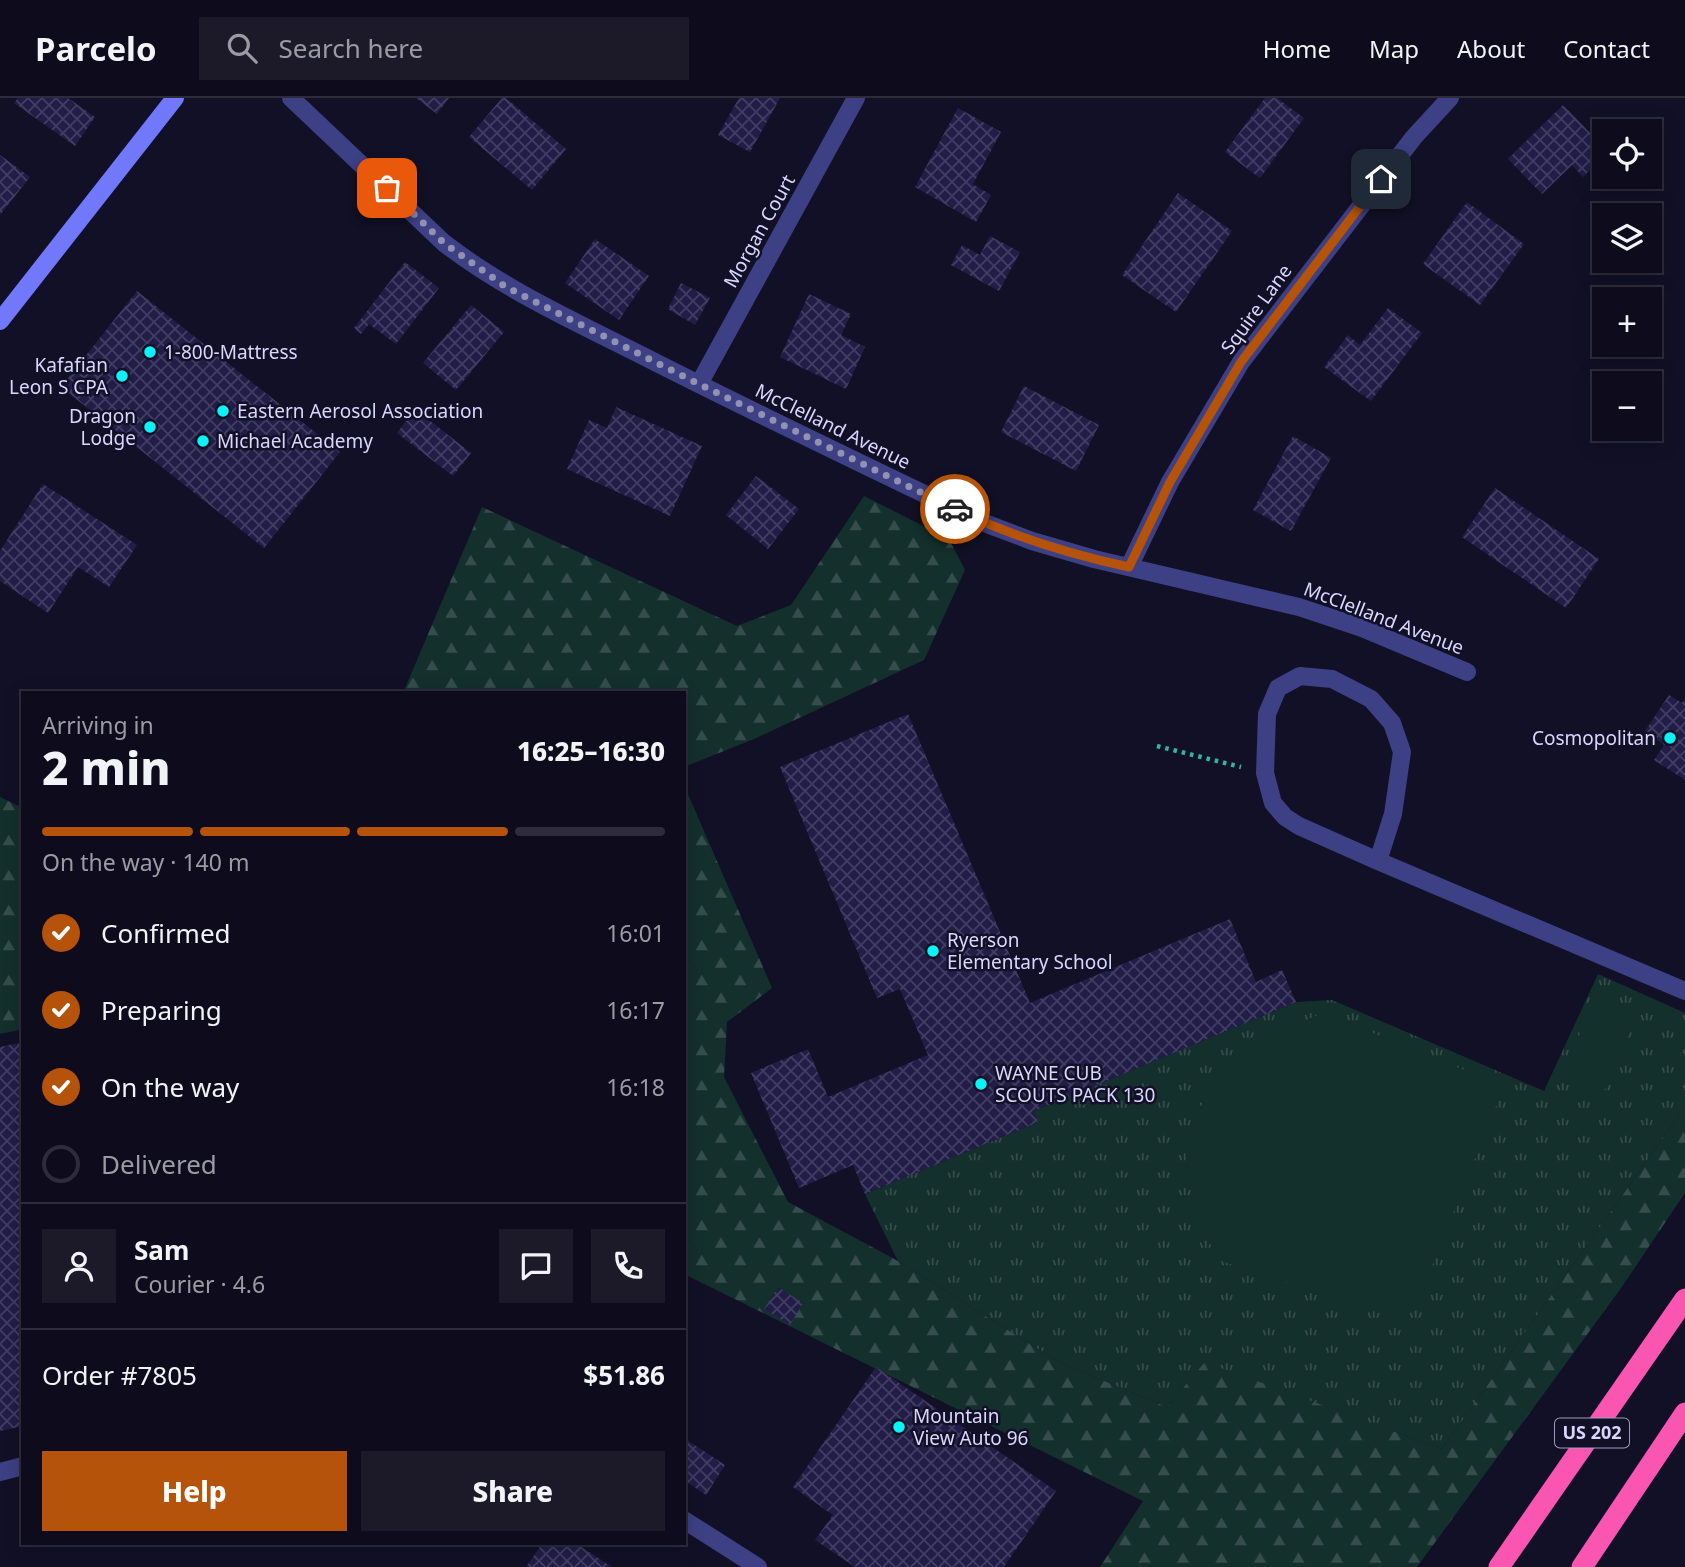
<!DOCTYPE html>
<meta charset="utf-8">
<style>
body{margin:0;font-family:"Noto Sans",sans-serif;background:#1c1a29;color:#f1f3f6;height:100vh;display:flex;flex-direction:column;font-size:26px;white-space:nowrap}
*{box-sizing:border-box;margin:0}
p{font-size:23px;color:#9b9ba3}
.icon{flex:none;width:38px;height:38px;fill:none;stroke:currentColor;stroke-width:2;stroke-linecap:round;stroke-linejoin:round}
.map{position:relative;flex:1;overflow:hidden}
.details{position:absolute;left:21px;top:593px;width:665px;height:854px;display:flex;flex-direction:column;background:#0e0c1c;border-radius:0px;box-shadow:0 4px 18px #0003,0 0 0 2px #2e2c3b}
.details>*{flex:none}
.tools{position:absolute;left:1592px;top:21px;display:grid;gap:14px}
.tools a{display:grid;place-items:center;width:70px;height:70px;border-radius:0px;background:#0e0c1c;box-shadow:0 4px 18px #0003,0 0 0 2px #2e2c3b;font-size:35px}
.pin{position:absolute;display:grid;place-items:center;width:60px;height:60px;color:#fff;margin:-30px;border-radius:14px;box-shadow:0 4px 10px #0006}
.courier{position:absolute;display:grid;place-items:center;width:70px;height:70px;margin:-35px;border:5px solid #b45309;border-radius:50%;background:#fff;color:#222;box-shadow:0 2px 9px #0007}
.overview em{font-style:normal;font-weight:800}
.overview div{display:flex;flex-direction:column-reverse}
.overview{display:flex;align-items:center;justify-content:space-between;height:119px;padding:0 21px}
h1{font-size:46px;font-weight:800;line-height:52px}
.bar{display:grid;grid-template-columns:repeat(4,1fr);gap:10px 7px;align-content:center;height:84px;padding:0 21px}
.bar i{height:9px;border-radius:5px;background:#2e2c3b}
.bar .selected{background:#b45309}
.bar p{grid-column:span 4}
.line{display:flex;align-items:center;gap:18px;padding:0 21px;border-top:2px solid #2e2c3b}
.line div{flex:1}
.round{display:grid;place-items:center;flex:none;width:74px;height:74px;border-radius:0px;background:#1c1a29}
ol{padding:0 21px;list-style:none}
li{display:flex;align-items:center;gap:21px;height:77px}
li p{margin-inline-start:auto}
li .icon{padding:7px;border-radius:50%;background:#b45309;color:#fff;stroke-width:4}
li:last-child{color:#9b9ba3}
li i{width:38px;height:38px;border:4px solid #2e2c3b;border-radius:50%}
.cta{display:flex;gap:14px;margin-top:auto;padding:14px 21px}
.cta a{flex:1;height:80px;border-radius:0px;background:#b45309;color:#fff;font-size:28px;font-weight:800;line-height:80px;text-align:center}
.cta a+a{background:#1c1a29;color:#f1f3f6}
header{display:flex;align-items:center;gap:42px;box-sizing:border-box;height:98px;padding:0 35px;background:#0e0c1c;border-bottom:2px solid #2e2c3b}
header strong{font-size:33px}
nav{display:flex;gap:38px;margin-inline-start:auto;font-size:24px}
.search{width:490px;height:63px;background:#1c1a29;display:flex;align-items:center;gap:18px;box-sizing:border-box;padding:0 24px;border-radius:0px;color:#9b9ba3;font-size:26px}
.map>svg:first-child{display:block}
.forest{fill:url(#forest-firs)}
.park{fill:url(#park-tufts)}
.pitch{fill:#13302d}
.building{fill:url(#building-cross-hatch)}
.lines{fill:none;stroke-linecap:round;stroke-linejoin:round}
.path{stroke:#33b5a3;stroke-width:4.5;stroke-dasharray:3.5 5;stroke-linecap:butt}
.lane{stroke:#3d4084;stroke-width:18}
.street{stroke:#3d4084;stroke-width:18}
.secondary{stroke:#7178fb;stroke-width:18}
.highway{stroke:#fa56b1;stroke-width:21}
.done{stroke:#9391b2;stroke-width:7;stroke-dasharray:0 12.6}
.route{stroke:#b45309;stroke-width:9}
.poi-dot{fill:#09f3f8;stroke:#121026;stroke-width:2.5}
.labels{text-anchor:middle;stroke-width:5;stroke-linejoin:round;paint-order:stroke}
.shield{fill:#121026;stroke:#9d9bbd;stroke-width:2}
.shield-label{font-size:18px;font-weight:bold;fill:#d8d7fe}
.street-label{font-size:19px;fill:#d8d7fe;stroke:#121026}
.poi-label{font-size:19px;fill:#d8d7fe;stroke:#121026;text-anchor:start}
</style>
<header>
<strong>Parcelo</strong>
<div class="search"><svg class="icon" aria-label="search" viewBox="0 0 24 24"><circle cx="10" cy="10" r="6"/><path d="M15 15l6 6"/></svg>Search here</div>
<nav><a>Home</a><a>Map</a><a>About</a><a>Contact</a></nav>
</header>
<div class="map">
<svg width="1685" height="1469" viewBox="0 0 1685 1469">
<defs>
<pattern id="forest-firs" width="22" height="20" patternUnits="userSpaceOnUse" patternTransform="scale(1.75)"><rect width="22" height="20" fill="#13302d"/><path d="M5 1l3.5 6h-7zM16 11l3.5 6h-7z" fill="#354d4c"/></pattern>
<pattern id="park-tufts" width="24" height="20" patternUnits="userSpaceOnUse" patternTransform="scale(1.75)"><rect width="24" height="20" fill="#13302d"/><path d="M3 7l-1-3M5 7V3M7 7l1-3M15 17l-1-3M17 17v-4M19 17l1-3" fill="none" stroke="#354d4c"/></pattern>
<pattern id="building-cross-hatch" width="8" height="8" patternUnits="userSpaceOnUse" patternTransform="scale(1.75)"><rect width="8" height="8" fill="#221d47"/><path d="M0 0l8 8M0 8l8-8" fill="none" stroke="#413d63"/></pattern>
</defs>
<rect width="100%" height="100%" fill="#121026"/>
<path class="forest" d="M864 398 949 441 965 472 924 562 754 641 684 669V595H403L482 409 737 528 791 507Z
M684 687 772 890 727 924 724 979 788 1104 898 1163 1059 1264 1167 1309 1205 1263 1442 1351 1685 1009V1095L1621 1190 1417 1469H1100L1143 1403 684 1176Z
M0 699 23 710V931L0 936Z"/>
<path class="park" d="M1598 876 1685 915V1009L1442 1351 1205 1264 1167 1309 1059 1264 898 1163 865 1096 1038 1024 1034 1013 1296 904 1332 902 1544 993Z"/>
<path class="pitch" d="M1595 899 1636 917 1602 998 1561 981Z
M1323 915 1504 988 1414 1213 1397 1221 1218 1162 1194 1112 1183 1041 1218 978 1260 941Z"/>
<path class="building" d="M18 0H68L95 19 75 48 14 5Z
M416 0H449L437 16Z
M502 0H506L566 51 532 92 469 39Z
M739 0H780L750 54 718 37Z
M1265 0H1277L1304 20 1260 80 1225 54Z
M1563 7 1605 50V58L1583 79 1572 67 1542 96 1508 61Z
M958 10 1001 34 973 86 991 97 976 124 915 89Z
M0 57 30 79 0 117Z
M1178 95 1232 133 1176 214 1122 177Z
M1467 104 1524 146 1480 207 1423 166Z
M990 138 1020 154 999 193 951 167 962 147 980 157Z
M595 141 649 178 619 222 565 185Z
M405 164 439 190 396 246 369 226 361 236 354 230Z
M681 185 710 200 695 227 668 211Z
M137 193 340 354 264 450 61 289Z
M809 196 851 216 841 237 865 249 846 291 780 259Z
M471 207 504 234 456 292 423 265Z
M1388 210 1422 235 1371 303 1324 269 1348 237 1360 247Z
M1024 288 1099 327 1076 373 1001 334Z
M616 309 702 348 670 418 567 371 589 322 607 330Z
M415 311 471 355 453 378 397 335Z
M1293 338 1331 360 1291 433 1253 412Z
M756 378 799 411 768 451 726 417Z
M43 386 137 447 109 489 78 469 48 515 0 483V453Z
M1495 390 1599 461 1566 510 1462 439Z
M1669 597 1682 605 1685 600V682L1654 662 1664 647 1645 633Z
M908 616 1030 905 1230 821 1256 884 1282 872 1296 904 1034 1013 1038 1024 865 1096 853 1067 799 1090 751 975 808 951 828 999 928 957 900 891 877 900 780 669Z
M23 944V1328L0 1333V949Z
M778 1189 803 1205 790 1227 764 1211Z
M876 1269 1056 1393 1004 1469H855L815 1442 833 1417 793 1389Z
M684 1340 725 1367 706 1397 684 1382Z
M542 1446H577L612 1469H526Z"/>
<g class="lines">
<path class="path" d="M1157 648 1241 669"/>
<path class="lane" d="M1378 763 1393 716 1402 654 1392 625 1371 601 1332 581 1300 578 1278 590 1267 616 1265 675 1273 705 1285 719 1299 728 1378 763 1685 893
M0 1374 23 1368
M684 1422 758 1469"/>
<path class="street" d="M291 0 444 145C505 192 574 223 643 258 757 316 872 371 987 426L1032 443 1094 461 1299 509 1362 530 1467 574
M699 286 856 0
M1129 469 1170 384 1241 264 1414 39 1450 0"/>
<path class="secondary" d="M0 223 175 0"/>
<path class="highway" d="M1499 1469 1685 1201
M1582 1469 1685 1315"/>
</g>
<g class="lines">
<path class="done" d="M387 90 444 145 506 189 699 286 955 411"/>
<path class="route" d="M955 411C1011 438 1068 456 1129 469L1170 384 1241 264 1381 81"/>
</g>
<g class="poi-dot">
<circle cx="150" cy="254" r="7"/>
<circle cx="122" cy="278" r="7"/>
<circle cx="223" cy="313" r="7"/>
<circle cx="150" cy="329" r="7"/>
<circle cx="203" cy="343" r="7"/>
<circle cx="1670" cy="640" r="7"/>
<circle cx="933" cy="853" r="7"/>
<circle cx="981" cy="986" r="7"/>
<circle cx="899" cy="1329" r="7"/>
</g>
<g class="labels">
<rect class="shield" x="1555" y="1320.5" width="74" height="29" rx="5"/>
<g class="shield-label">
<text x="1592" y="1341">US 202</text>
</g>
<g class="street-label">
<text transform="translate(759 133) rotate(-61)" y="7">Morgan Court</text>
<text transform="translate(1256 211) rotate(-54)" y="7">Squire Lane</text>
<text transform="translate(833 328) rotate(26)" y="7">McClelland Avenue</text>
<text transform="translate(1384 520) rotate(21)" y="7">McClelland Avenue</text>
</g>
<g class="poi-label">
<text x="164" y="261">1-800-Mattress</text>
<text x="108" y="274" text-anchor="end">Kafafian<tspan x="108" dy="22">Leon S CPA</tspan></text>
<text x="237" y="320">Eastern Aerosol Association</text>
<text x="136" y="325" text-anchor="end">Dragon<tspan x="136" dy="22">Lodge</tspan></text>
<text x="217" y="350">Michael Academy</text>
<text x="1656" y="647" text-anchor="end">Cosmopolitan</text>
<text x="947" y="849">Ryerson<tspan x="947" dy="22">Elementary School</tspan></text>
<text x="995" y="982">WAYNE CUB<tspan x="995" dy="22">SCOUTS PACK 130</tspan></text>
<text x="913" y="1325">Mountain<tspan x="913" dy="22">View Auto 96</tspan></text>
</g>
</g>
</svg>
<div class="tools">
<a><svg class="icon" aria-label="locate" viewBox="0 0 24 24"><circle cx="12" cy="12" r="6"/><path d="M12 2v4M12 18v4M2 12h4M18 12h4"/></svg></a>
<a><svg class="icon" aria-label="layers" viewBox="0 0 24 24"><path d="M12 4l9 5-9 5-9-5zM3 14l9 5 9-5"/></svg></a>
<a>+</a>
<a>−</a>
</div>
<div class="pin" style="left:387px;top:90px;background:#ea580c"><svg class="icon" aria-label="bag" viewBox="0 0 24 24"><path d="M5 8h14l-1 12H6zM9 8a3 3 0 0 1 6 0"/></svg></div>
<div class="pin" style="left:1381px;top:81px;background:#1f2937"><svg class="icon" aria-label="home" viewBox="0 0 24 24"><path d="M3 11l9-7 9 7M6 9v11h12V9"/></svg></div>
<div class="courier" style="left:955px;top:411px"><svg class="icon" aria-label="car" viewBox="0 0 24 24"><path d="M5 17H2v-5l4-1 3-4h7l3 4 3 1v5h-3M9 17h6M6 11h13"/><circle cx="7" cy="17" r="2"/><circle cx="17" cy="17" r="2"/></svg></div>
<section class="details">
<div class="overview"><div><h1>2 min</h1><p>Arriving in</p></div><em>16:25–16:30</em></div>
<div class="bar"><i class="selected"></i><i class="selected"></i><i class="selected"></i><i></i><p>On the way · 140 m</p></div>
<ol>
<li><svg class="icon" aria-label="check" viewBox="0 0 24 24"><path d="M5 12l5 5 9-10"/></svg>Confirmed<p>16:01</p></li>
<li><svg class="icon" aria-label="check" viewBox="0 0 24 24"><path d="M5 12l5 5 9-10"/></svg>Preparing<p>16:17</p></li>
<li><svg class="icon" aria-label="check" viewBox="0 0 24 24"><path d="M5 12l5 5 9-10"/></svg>On the way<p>16:18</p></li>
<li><i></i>Delivered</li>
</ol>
<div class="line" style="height:126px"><a class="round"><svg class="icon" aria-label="person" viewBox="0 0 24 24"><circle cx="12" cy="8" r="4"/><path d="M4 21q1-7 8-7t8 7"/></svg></a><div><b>Sam</b><p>Courier · 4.6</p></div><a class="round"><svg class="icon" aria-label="chat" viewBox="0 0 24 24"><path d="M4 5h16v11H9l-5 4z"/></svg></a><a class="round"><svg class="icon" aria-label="phone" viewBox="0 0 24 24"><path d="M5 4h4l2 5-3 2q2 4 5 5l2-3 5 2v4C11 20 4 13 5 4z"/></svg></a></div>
<div class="line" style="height:91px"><div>Order #7805</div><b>$51.86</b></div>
<div class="cta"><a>Help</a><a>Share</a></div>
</section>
</div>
